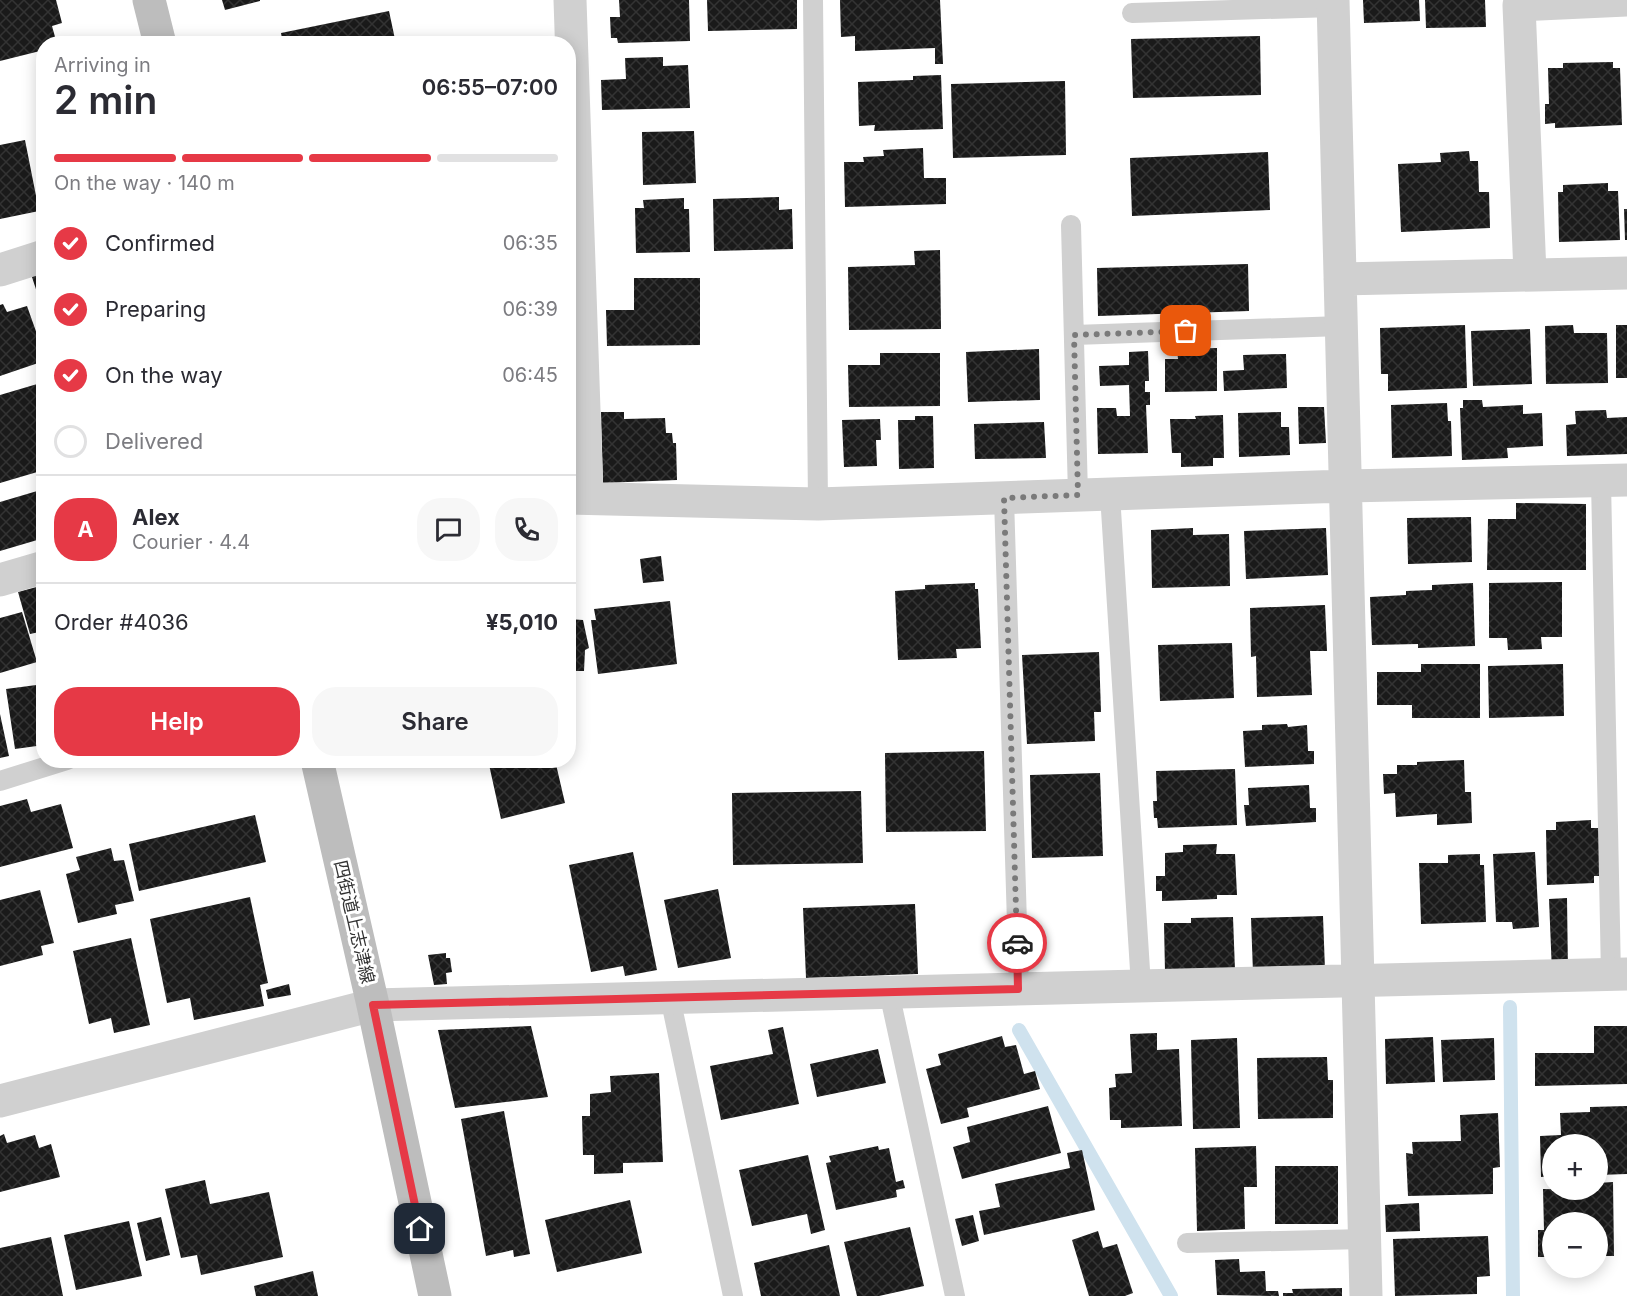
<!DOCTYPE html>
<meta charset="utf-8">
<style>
body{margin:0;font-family:Inter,"Noto Sans JP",sans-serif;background:#f7f7f7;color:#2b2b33;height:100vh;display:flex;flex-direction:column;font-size:22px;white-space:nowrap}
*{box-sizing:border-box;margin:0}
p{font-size:20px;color:#7c7c81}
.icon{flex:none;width:33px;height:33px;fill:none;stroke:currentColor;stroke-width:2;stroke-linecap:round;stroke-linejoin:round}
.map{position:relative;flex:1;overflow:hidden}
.side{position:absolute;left:36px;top:36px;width:540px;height:732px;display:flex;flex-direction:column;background:#fff;border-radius:24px;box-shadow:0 3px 15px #0003}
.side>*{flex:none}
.fabs{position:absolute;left:1542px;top:1134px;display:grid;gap:12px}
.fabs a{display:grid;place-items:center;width:66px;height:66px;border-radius:50%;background:#fff;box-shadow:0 3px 15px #0003;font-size:30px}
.pin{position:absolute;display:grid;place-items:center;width:51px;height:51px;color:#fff;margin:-26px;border-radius:12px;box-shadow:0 3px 9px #0006}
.courier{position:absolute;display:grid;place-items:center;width:60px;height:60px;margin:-30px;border:4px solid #e63946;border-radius:50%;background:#fff;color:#222;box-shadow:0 2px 8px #0007}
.overview em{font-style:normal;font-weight:600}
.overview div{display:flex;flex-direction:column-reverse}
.overview{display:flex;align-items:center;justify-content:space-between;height:102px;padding:0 18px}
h1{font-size:39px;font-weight:600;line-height:45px}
.bar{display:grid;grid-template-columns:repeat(4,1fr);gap:9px 6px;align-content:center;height:72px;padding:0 18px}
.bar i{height:8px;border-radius:4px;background:#e1e1e2}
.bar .on{background:#e63946}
.bar p{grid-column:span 4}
.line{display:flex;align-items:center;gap:15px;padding:0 18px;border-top:2px solid #e1e1e2}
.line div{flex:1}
.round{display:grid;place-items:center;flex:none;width:63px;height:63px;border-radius:24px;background:#f7f7f7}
ol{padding:0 18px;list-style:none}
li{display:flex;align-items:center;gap:18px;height:66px}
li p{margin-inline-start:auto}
li .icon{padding:6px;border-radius:50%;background:#e63946;color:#fff;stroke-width:4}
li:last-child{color:#7c7c81}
li i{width:33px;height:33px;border:3px solid #e1e1e2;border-radius:50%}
.primary-button{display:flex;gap:12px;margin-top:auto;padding:12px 18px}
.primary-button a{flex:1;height:69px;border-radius:24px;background:#e63946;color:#fff;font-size:24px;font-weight:600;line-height:69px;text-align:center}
.primary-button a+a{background:#f7f7f7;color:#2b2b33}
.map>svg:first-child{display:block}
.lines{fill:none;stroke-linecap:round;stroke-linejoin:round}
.stream{stroke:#cfe2ee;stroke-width:14}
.building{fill:url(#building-cross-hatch)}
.lane{stroke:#d0d0d0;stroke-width:20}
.street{stroke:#d0d0d0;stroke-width:33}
.secondary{stroke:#bdbdbd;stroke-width:33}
.done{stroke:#7a7a7a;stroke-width:6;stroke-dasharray:0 10.8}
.route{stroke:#e63946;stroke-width:8}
.labels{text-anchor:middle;stroke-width:6;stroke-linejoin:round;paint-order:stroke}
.street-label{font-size:18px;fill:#333;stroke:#fff}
</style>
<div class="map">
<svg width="1627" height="1296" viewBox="0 0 1627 1296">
<defs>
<pattern id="building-cross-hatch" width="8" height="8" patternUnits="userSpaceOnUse" patternTransform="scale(1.5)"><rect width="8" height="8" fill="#1a1a1a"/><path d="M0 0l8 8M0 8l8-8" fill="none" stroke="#333"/></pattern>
</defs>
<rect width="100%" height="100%" fill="#fff"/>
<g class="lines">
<path class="stream" d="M1510 1007 1513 1296
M1019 1030 1171 1296"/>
</g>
<path class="building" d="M0 0H56L62 23 52 26 57 44H44V50L0 61Z
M222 0H260V1L225 10Z
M619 0H689L690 41 618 43 617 38H611L610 17H620Z
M707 0H797V29L708 31Z
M840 0H940L943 64H935V48L855 51V36L841 37Z
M1363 0H1419L1420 21 1364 23Z
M1425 0H1485L1486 27 1426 28Z
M389 11 396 44H283L281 33Z
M1260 36 1261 95 1133 98 1131 39Z
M663 57V66L688 65 690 108 602 110 601 80 626 79 625 58Z
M1613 62V68H1620L1622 125 1555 128V123L1545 124V104H1549L1548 68H1563V63Z
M941 75 943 129 874 131 875 125 859 126 858 82 913 80V76Z
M1065 81 1066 155 953 158 951 84Z
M694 131 696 183 643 185 642 132Z
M25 140 39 211 0 219V145Z
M923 148 924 178H946V204L845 207 844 162H864L863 157 884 156 883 150Z
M1469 151 1470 161H1478L1479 192H1489L1490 228 1401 232 1398 164 1441 162 1440 153Z
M1268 152 1270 210 1132 216 1130 158Z
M1608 183V191H1618L1620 240 1559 242 1558 192H1563V185Z
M779 197V210L792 209 793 249 714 251 713 199Z
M684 198V209H689L690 252 636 253 635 208H644L643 200Z
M1624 209H1627V240H1625Z
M940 250 941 329 849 330 848 267 915 265 914 251Z
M1248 264 1249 311 1098 316 1097 268Z
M44 270V311H43L31 274Z
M634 278H700V345L607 346 606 310H634Z
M3 304 7 312 27 306 44 354V361L0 376V305Z
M1465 325 1467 388 1388 391V374H1381L1380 328Z
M1573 325 1574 333H1607L1608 383 1546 384 1545 326Z
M1616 325H1627V378H1616Z
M1530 329 1532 384 1473 386 1471 331Z
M1217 348V391L1165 392V359H1178L1177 349Z
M1039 349 1040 400 968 402 966 352Z
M1148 351 1149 381H1145V392H1150V405H1146L1148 453 1098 454 1097 408H1116L1117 416H1130L1129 385 1100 386 1099 366 1129 365V352Z
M880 353H940V406L849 407 848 365H880Z
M1286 354 1287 388 1224 391 1223 371 1244 370 1243 355Z
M44 382V470L0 483V395Z
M1463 400H1482L1483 407 1523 405V414L1542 413 1543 446 1507 448 1508 458 1462 460 1460 408H1463Z
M1447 403 1448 421H1451L1452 456 1392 458 1391 405Z
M1298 407H1324L1326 443 1299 444Z
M1606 410 1607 418 1627 417V454L1567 456 1566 425 1576 424 1575 411Z
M601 412H624V419L665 418 666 433H672L673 443H676L677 480 603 483Z
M1281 412V427H1289L1290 455 1239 457 1238 413Z
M1223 415 1224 458H1213V466L1181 467V453H1172L1170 419H1196L1195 416Z
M915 416H933L934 468 899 469 898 420H915Z
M880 419 881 440H876L877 466 844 467 842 420Z
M1044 422 1046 458 975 459 974 424Z
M44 489V538L0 551V502Z
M1516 503 1586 504V570H1487L1488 519H1516Z
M1471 517 1472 562 1408 564 1407 518Z
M1193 528V535L1229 534 1230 586 1152 588 1151 530Z
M1326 528 1328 575 1246 579 1244 531Z
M661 556 664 581 643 583 640 559Z
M1562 582V637H1541L1542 649 1508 650 1507 638H1489V583Z
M975 583V589H978L981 648 956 649 957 658 898 660 895 591 925 589V585Z
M1473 583 1475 646 1418 648V644L1372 645 1370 597 1406 595V591L1432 590V585Z
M44 585V631L30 634 18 592Z
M670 601 677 664 598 674 591 620H596L594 609Z
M1325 605 1327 651H1310L1312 695 1257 697 1256 656 1251 657 1250 608Z
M22 612 37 662 0 673V618Z
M568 619 583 620 589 648 585 650 584 671H568Z
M1232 643 1234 698 1160 701 1158 645Z
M1099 652 1101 712H1094L1095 741 1027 744 1022 655Z
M1421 664H1480V718H1412V705H1377V672H1421Z
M1563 664 1564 716 1489 718 1488 666Z
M44 684V745L15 749 6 689Z
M0 714 9 756 0 758Z
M1287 724 1288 727 1307 725 1308 751H1314V764L1245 767 1243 731 1262 730V725Z
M984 751 986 831 886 832 885 753Z
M488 760H555L565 803 501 819Z
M1464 760 1465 792H1471L1472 823 1437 825V814L1396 817 1395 793 1384 794 1383 774H1397V765H1417V762Z
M1235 769 1237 825 1158 828 1157 818H1154L1153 801H1157L1156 771Z
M1100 773 1103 856 1032 858 1030 775Z
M1309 785 1310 808H1316V822L1246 826 1244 805H1249L1248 788Z
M861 791 863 863 733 865 732 793Z
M27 799 31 812 61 804 73 848 0 867V806Z
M255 815 266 862 139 891 129 844Z
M1591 820V828H1599L1601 876H1594V883L1547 885 1546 830H1556V822Z
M1217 844 1216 854H1235L1237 895H1217V899L1162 901V891H1156V876H1165V853L1183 852V845Z
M111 848 114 861 124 860 134 901 115 905 117 914 78 923 66 874 80 870 76 857Z
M633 852 657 970 625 976 623 966 591 972 569 865Z
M1535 852 1539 927 1513 929 1512 922H1496L1493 854Z
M1480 854V865H1484L1486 922 1421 924 1419 863H1448V855Z
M718 889 731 958 678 968 664 900Z
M40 890 54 943 41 946 43 955 0 966V900Z
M250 897 268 983 260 985 264 1006 194 1020 190 998 167 1003 150 919Z
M1567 898 1568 972 1552 973 1549 899Z
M915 904 918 974 806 978 803 908Z
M1323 916 1325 970 1253 973 1251 918Z
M1233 917 1235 970 1165 972 1164 923H1191V918Z
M131 938 150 1025 114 1033 111 1018 89 1024 73 951Z
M446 953V958H450L452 972 446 973 447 984 434 985 428 955Z
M289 984 291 995 268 999 266 990Z
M531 1026 548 1097 455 1108 438 1030Z
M1594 1026H1627V1084L1535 1086V1053H1594Z
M783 1027 799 1104 721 1120 710 1066 773 1054 768 1030Z
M1157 1033V1050L1179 1049 1182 1126 1121 1128V1120H1110L1109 1088 1116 1087 1115 1074 1132 1073 1130 1034Z
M1002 1036 1005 1047 1016 1045 1024 1074 1035 1071 1040 1089 967 1108 969 1117 941 1124 926 1069 941 1065 938 1054Z
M1433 1037 1435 1082 1386 1084 1385 1039Z
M1237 1038 1240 1128 1193 1129 1191 1040Z
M1494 1038 1495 1080 1443 1082 1441 1040Z
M878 1049 886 1083 817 1097 810 1064Z
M1327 1057 1328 1080H1333V1118L1258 1119 1257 1058Z
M659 1073 663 1162 623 1163V1173L594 1174V1155H583L582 1116H590V1094L611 1092 610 1076Z
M1048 1106 1061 1153 962 1179 953 1147 970 1142 967 1127Z
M1627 1106V1174L1598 1175V1144H1552V1176L1541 1177 1540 1136 1561 1135 1560 1113 1590 1112V1107Z
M504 1111 530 1254 514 1257 513 1250 486 1256 461 1119Z
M1498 1113 1500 1167 1493 1168V1194L1408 1196 1406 1153 1413 1154 1412 1142 1461 1141 1460 1115Z
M4 1134 7 1143 35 1135 39 1148 51 1144 60 1177 0 1192V1136Z
M878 1146 879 1150 889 1148 896 1182 903 1180 905 1188 896 1190 897 1197 836 1210 826 1163 831 1162 829 1156Z
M1256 1146 1257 1187H1244L1245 1229 1197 1231 1195 1148Z
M1082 1150 1095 1210 984 1235 979 1211 1000 1207 995 1184 1070 1168 1067 1153Z
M808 1155 825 1230 811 1234 807 1214 752 1226 739 1170Z
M1275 1166H1338V1224H1275Z
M205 1180 210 1204 269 1192 283 1257 201 1275 197 1255 181 1258 165 1189Z
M1613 1182 1614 1256H1598V1222H1552V1257H1538V1230H1544L1543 1189 1598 1190V1183Z
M630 1200 642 1253 557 1272 545 1220Z
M1419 1203 1420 1231 1386 1232 1385 1205Z
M973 1215 979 1241 962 1246 955 1219Z
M161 1217 170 1255 146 1261 137 1223Z
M129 1221 142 1276 76 1290 64 1235Z
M910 1227 924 1286 879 1296H857L844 1242Z
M1098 1231 1103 1248 1117 1244 1133 1293 1125 1296H1089L1072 1240Z
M1488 1236 1490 1276 1477 1277V1294L1395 1296 1393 1239Z
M51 1237 63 1296H0V1248Z
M829 1245 840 1296H761L754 1263Z
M1239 1259 1240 1272 1265 1271 1266 1291H1278L1279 1296 1217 1295 1215 1260Z
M313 1271 318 1296H256L254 1286Z
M1342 1288V1296H1283V1293H1293L1292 1289Z"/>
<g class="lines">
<path class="lane" d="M813 0 818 504
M1132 13 1333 7
M1071 225 1078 495
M1074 335 1341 326
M1601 481 1611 975
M1110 494 1141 986
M1004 498 1019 989
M0 781 67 760
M889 992 955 1296
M670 997 733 1296
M1187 1243 1365 1239"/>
<path class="street" d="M570 0 587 498
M1333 0 1366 1296
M0 270 44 256
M1530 274 1519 5 1627 0
M1340 279 1627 273
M568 498 818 504 1346 486 1627 480
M0 580 44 567
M0 1101 373 1005 1627 974"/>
<path class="secondary" d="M149 0 160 44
M317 760 373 1005 435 1296"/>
</g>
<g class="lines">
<path class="done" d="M1017 943 1004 498 1078 495 1074 335 1186 331"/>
<path class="route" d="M420 1229 373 1005 1018 989 1017 943"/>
</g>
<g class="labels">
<g class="street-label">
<text transform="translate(354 922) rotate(77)" y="6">四街道上志津線</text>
</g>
</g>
</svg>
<div class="fabs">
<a>+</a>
<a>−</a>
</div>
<div class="pin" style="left:1186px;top:331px;background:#ea580c"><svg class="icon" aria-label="bag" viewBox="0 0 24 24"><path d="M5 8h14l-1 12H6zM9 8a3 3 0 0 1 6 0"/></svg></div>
<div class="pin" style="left:420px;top:1229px;background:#1f2937"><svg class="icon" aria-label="home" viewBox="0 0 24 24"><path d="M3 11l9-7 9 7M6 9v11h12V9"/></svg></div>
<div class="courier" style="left:1017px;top:943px"><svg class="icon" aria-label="car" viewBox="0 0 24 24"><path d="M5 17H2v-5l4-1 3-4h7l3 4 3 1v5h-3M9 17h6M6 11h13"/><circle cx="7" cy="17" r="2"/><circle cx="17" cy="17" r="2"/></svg></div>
<section class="side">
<div class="overview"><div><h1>2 min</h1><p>Arriving in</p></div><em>06:55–07:00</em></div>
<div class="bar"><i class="on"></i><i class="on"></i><i class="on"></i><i></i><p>On the way · 140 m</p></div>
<ol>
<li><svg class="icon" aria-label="check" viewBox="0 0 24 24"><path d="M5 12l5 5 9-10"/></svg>Confirmed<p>06:35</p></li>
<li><svg class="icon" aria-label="check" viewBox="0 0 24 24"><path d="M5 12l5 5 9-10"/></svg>Preparing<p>06:39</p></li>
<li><svg class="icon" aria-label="check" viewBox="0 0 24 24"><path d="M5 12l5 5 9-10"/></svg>On the way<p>06:45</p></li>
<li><i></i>Delivered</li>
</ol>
<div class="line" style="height:108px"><b class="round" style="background:#e63946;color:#fff">A</b><div><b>Alex</b><p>Courier · 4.4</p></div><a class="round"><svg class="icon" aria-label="chat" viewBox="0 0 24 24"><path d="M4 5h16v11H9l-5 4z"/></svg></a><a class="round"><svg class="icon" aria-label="phone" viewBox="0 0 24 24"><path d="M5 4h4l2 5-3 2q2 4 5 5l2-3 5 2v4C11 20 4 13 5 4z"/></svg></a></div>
<div class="line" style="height:78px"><div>Order #4036</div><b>¥5,010</b></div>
<div class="primary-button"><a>Help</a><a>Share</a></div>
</section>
</div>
